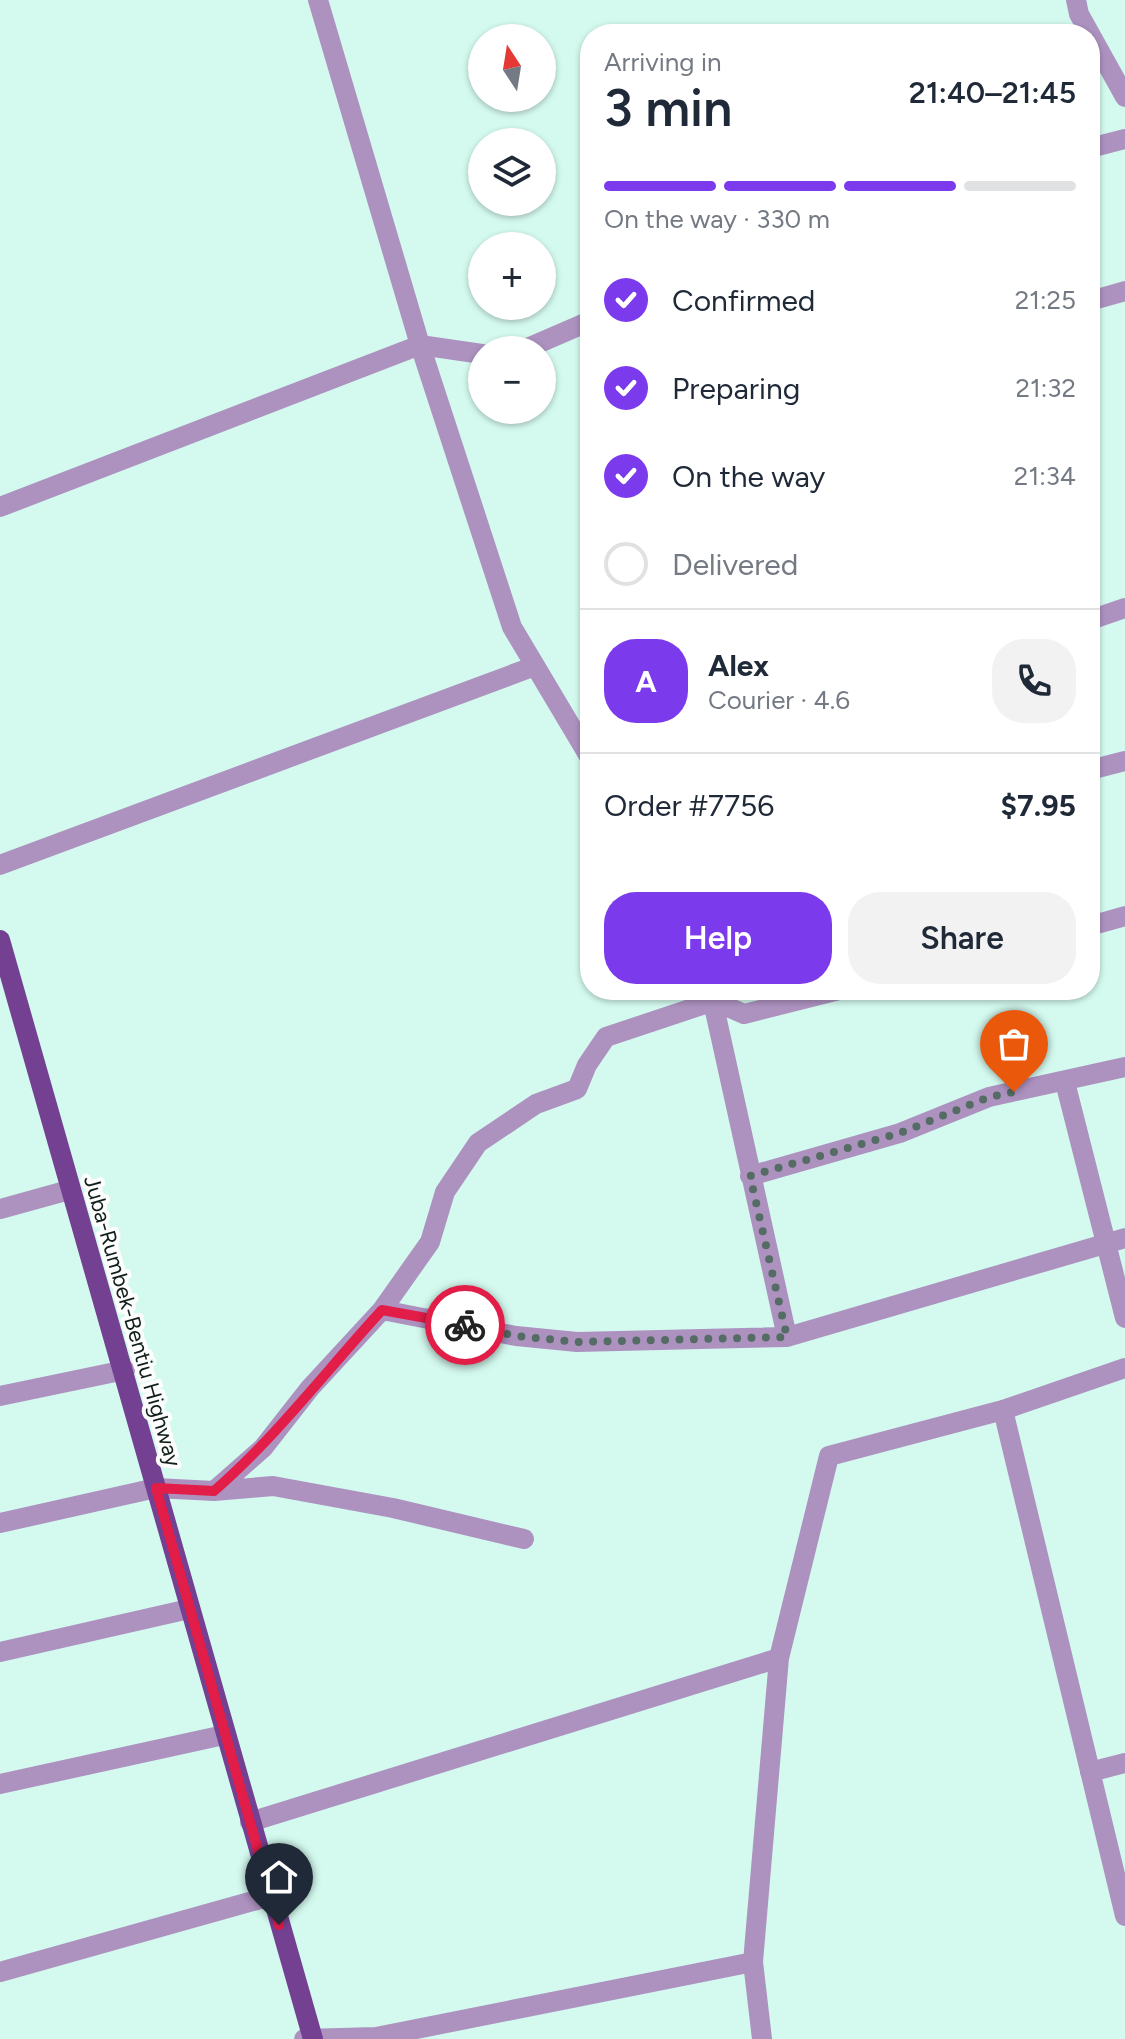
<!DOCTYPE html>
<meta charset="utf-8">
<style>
body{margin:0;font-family:Figtree,sans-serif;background:#f2f2f3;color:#1f2937;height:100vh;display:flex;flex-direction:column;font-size:30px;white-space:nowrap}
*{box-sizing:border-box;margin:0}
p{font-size:26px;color:#747a83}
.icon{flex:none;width:44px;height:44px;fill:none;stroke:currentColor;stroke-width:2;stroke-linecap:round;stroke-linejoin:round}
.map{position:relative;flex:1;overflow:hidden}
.drawer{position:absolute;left:580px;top:24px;width:520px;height:976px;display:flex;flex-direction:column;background:#fff;border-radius:32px;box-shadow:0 2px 6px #0004}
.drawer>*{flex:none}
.needle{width:52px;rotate:348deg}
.controls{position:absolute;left:468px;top:24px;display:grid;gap:16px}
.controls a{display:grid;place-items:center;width:88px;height:88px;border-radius:50%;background:#fff;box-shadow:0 2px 6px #0004;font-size:40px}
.pin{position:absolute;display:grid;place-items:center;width:68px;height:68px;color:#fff;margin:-82px -34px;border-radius:50% 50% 50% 0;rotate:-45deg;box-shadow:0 0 8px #0007}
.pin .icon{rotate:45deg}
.courier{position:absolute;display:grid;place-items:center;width:80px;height:80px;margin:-40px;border:6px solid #e11d48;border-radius:50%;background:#fff;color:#222;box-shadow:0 2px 10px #0007}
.headline em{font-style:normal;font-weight:600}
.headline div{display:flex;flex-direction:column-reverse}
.headline{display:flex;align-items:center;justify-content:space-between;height:136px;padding:0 24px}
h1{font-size:52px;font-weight:600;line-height:60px}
.bar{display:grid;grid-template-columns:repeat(4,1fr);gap:12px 8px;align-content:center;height:96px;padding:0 24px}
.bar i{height:10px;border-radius:6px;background:#e0e1e3}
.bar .current{background:#7c3aed}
.bar p{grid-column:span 4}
.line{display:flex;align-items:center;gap:20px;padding:0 24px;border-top:2px solid #e0e1e3}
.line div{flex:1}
.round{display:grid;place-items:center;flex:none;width:84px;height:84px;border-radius:32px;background:#f2f2f3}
ol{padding:0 24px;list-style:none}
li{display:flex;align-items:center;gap:24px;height:88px}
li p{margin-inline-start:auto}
li .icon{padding:8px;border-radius:50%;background:#7c3aed;color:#fff;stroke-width:4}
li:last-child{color:#747a83}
li i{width:44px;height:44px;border:4px solid #e0e1e3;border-radius:50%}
.button{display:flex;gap:16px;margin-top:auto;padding:16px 24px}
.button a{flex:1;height:92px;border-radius:32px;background:#7c3aed;color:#fff;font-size:32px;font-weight:600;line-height:92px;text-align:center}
.button a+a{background:#f2f2f3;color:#1f2937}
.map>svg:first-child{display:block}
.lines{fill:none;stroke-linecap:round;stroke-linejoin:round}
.minor{stroke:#ad92c0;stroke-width:20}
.primary{stroke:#744092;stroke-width:20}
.done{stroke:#556c65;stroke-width:8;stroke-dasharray:0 14.4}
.route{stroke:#e11d48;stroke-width:10}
.labels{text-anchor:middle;stroke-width:8;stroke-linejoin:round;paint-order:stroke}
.street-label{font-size:22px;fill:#101f1b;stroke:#fdfdfd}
</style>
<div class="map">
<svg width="1125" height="2039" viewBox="0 0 1125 2039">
<rect width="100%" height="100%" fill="#d4faef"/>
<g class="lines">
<path class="minor" d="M318 0 420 345 512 627 590 758
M1076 0 1079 14 1125 97
M1090 148 1125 139
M1090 301 1125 291
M523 350 590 321
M0 507 420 345 482 354
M1090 620 1125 608
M1090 770 1125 761
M0 865 535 666
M1090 926 1125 916
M711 993 787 1337
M1065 1082 1125 1318
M750 1176 900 1133 989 1097 1125 1067
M0 1209 69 1190
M382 1310 516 1336 577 1342 787 1337 1125 1238
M0 1396 125 1370
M1003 1410 1125 1916
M214 1491 273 1486 393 1508 524 1539
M0 1523 156 1488 214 1491 263 1448 310 1388 382 1310 430 1242 445 1192 478 1143 536 1104 577 1089 587 1065 606 1037 714 1001 744 1014 839 990
M0 1652 189 1609
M1090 1772 1125 1763
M0 1784 224 1735
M250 1822 779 1658
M0 1972 271 1896
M304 2039 376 2037 753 1962
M762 2039 753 1962 779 1658 829 1456 1003 1410 1125 1368"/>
<path class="primary" d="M0 940 313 2039"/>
</g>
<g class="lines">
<path class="done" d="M465 1325 516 1336 577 1342 787 1337 750 1176 900 1133 989 1097 1014 1092"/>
<path class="route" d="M279 1925 156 1488 214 1491C276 1437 326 1371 382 1310L465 1325"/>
</g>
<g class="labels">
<g class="street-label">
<text transform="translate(133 1321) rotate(74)" y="8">Juba-Rumbek-Bentiu Highway</text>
</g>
</g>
</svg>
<div class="controls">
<a><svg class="needle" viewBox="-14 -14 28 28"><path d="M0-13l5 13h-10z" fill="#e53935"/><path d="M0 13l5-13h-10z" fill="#747a83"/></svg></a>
<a><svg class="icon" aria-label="layers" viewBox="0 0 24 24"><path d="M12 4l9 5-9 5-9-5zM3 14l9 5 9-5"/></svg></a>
<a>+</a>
<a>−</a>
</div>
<div class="pin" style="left:1014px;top:1092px;background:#ea580c"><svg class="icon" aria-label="bag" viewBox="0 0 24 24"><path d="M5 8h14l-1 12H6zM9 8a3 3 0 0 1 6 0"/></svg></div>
<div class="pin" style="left:279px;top:1925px;background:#1f2937"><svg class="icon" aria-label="home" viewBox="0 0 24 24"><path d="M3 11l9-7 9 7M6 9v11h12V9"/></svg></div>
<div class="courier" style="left:465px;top:1325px"><svg class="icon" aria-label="bike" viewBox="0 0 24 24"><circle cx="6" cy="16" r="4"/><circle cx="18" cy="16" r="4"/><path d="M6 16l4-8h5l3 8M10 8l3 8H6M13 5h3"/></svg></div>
<section class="drawer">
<div class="headline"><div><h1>3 min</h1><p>Arriving in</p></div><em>21:40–21:45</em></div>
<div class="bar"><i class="current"></i><i class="current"></i><i class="current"></i><i></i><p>On the way · 330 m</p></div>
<ol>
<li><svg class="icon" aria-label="check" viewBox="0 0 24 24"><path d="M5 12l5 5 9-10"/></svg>Confirmed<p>21:25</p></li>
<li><svg class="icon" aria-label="check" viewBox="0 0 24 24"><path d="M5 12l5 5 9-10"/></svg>Preparing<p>21:32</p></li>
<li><svg class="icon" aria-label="check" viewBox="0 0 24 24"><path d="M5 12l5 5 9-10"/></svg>On the way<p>21:34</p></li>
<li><i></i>Delivered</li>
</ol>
<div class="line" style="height:144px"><b class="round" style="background:#7c3aed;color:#fff">A</b><div><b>Alex</b><p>Courier · 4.6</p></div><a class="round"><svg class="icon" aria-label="phone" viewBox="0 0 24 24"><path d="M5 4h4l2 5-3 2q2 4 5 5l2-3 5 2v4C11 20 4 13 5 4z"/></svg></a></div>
<div class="line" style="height:104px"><div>Order #7756</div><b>$7.95</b></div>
<div class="button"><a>Help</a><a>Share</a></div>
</section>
</div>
